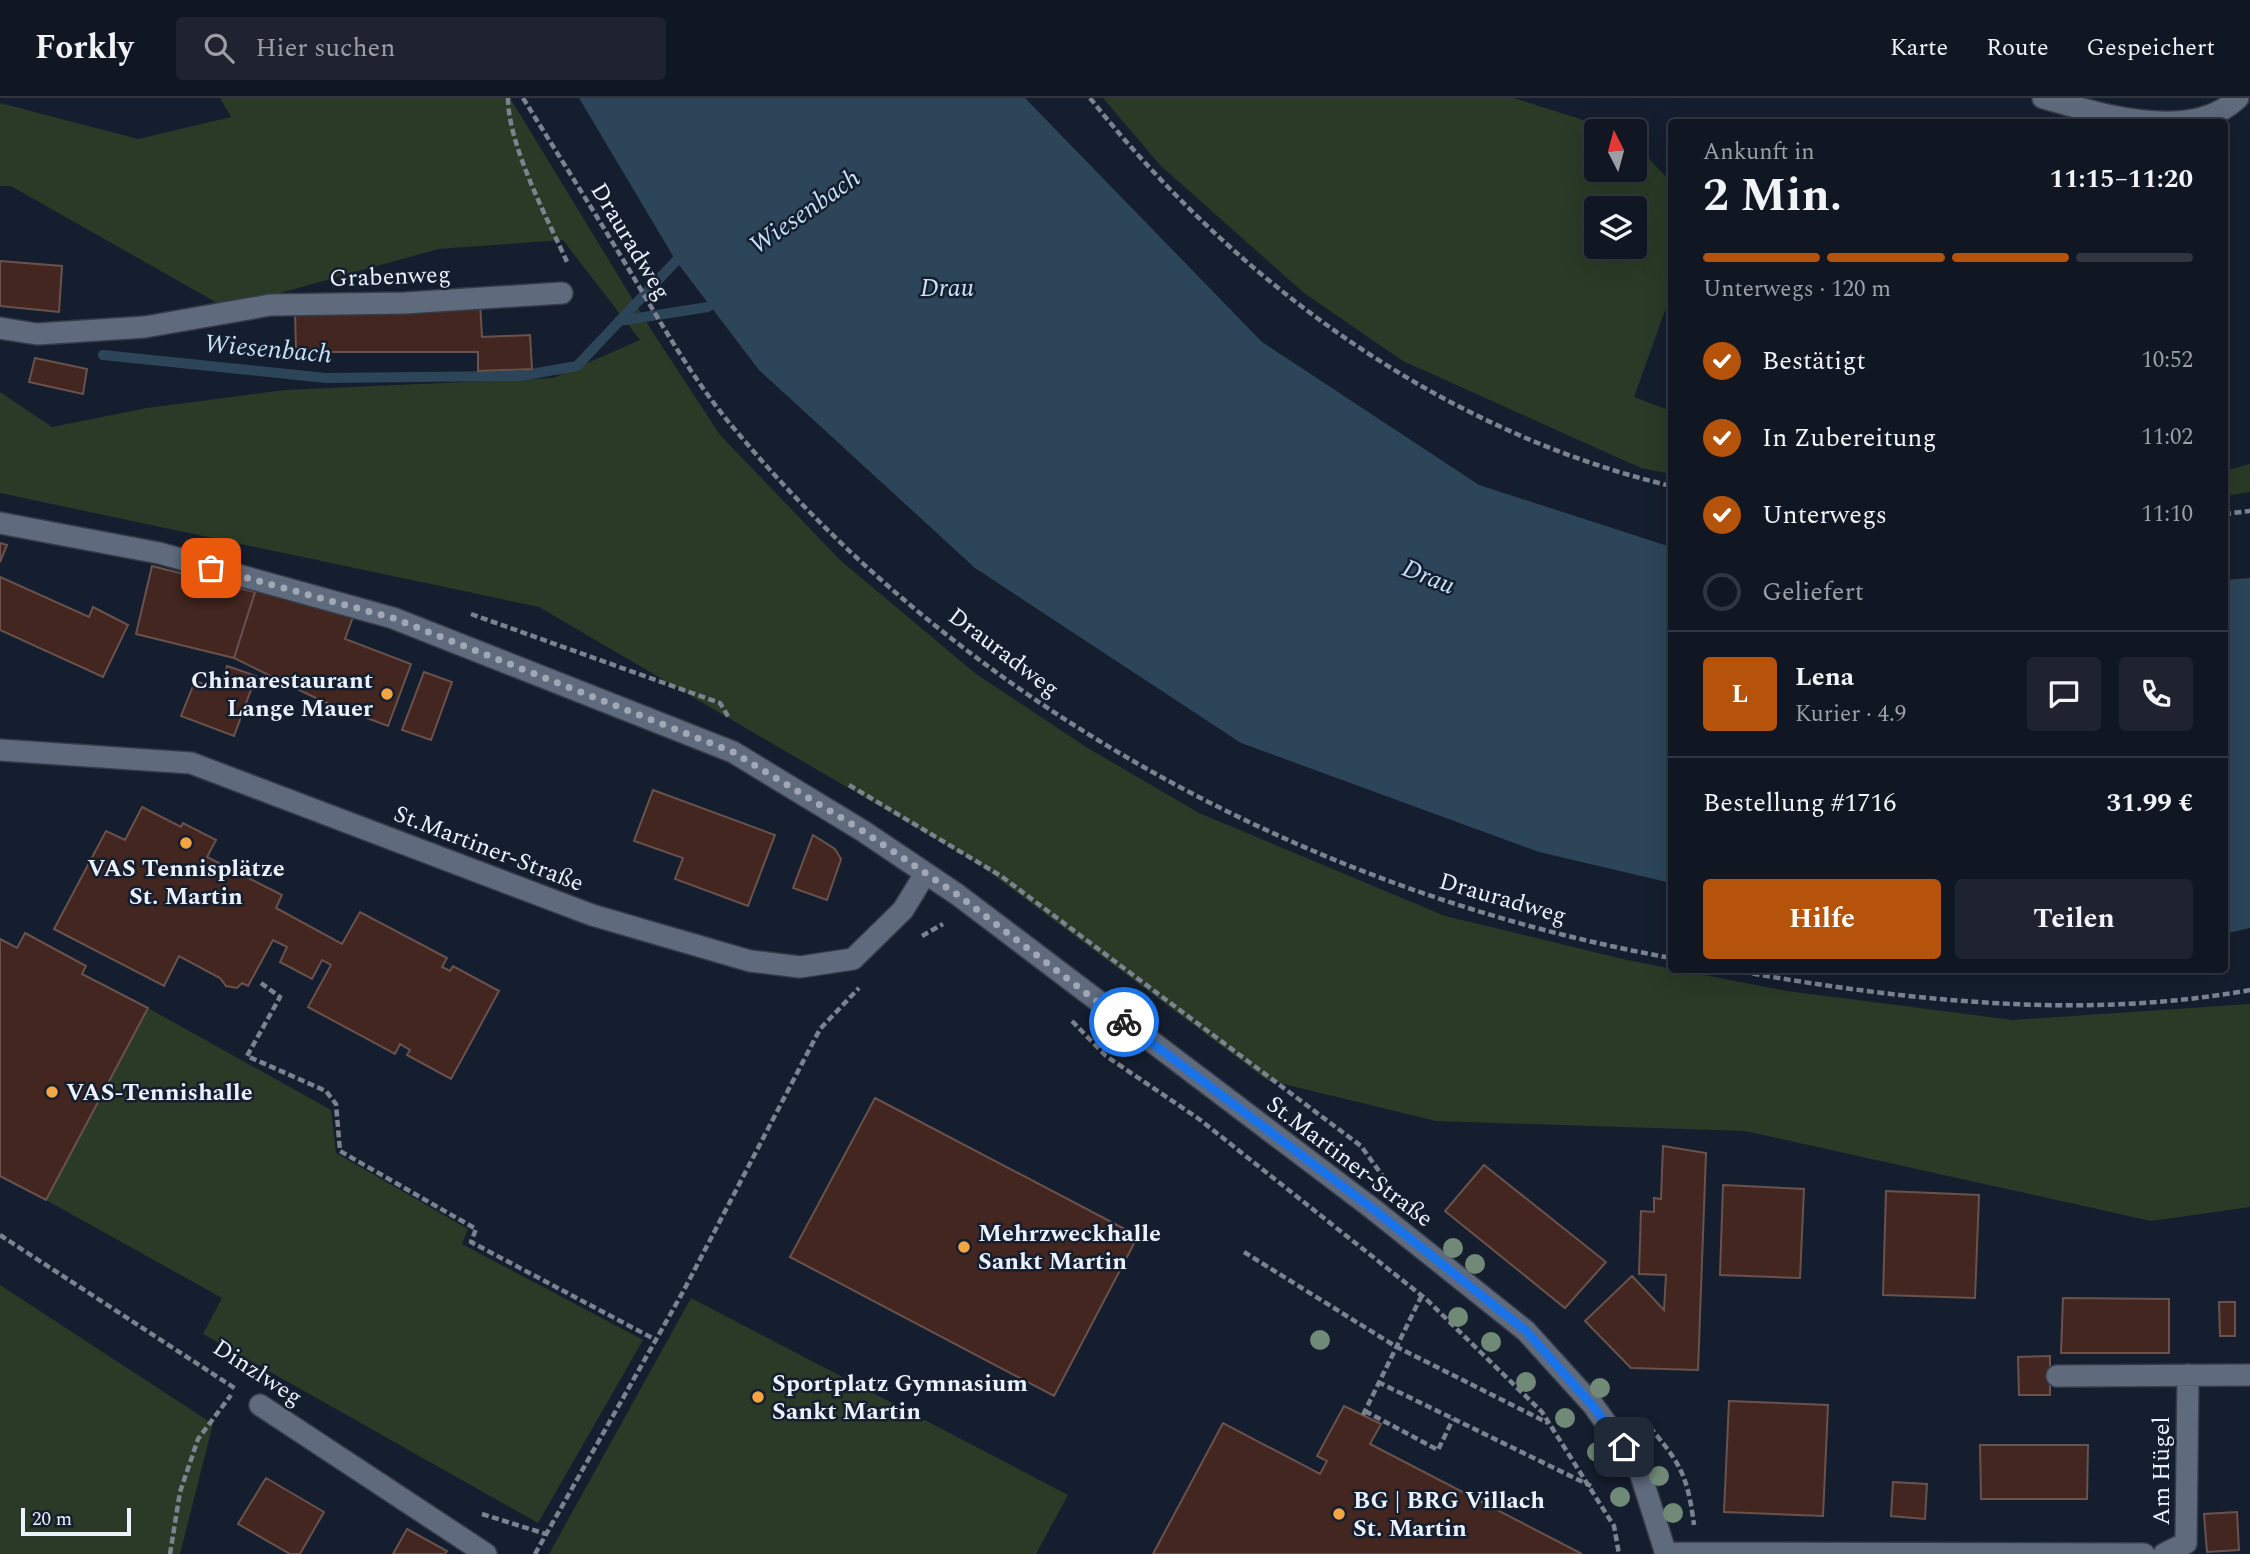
<!DOCTYPE html>
<html lang="de">
<meta charset="utf-8">
<style>
body{margin:0;font-family:Spectral,serif;background:#1e232f;color:#f1f3f6;height:100vh;display:flex;flex-direction:column;font-size:26px;white-space:nowrap}
*{box-sizing:border-box;margin:0}
p{font-size:23px;color:#9c9fa5}
.icon{flex:none;width:38px;height:38px;fill:none;stroke:currentColor;stroke-width:2;stroke-linecap:round;stroke-linejoin:round}
.map{position:relative;flex:1;overflow:hidden}
.details{position:absolute;left:1668px;top:21px;width:560px;height:854px;display:flex;flex-direction:column;background:#101622;border-radius:7px;box-shadow:0 7px 28px #0002,0 0 0 2px #303540}
.details>*{flex:none}
.needle{width:46px;rotate:354deg}
.tools{position:absolute;left:1584px;top:21px;display:grid;gap:14px}
.tools a{display:grid;place-items:center;width:63px;height:63px;border-radius:7px;background:#101622;box-shadow:0 7px 28px #0002,0 0 0 2px #303540;font-size:35px}
.scale{position:absolute;left:21px;bottom:18px;width:110px;box-sizing:border-box;padding-left:7px;border:4px solid #ebf2fd;border-top:0;font-size:19px;line-height:24px;white-space:nowrap;color:#ebf2fd;-webkit-text-stroke:5px #151e2e;paint-order:stroke}
.pin{position:absolute;display:grid;place-items:center;width:60px;height:60px;color:#fff;margin:-30px;border-radius:14px;box-shadow:0 4px 10px #0006}
.courier{position:absolute;display:grid;place-items:center;width:70px;height:70px;margin:-35px;border:5px solid #1a73e8;border-radius:50%;background:#fff;color:#222;box-shadow:0 2px 9px #0007}
.headline em{font-style:normal;font-weight:700}
.headline div{display:flex;flex-direction:column-reverse}
.headline{display:flex;align-items:center;justify-content:space-between;height:119px;padding:0 35px}
h1{font-size:46px;font-weight:700;line-height:52px}
.bar{display:grid;grid-template-columns:repeat(4,1fr);gap:10px 7px;align-content:center;height:84px;padding:0 35px}
.bar i{height:9px;border-radius:5px;background:#303540}
.bar .active{background:#b45309}
.bar p{grid-column:span 4}
.line{display:flex;align-items:center;gap:18px;padding:0 35px;border-top:2px solid #303540}
.line div{flex:1}
.round{display:grid;place-items:center;flex:none;width:74px;height:74px;border-radius:7px;background:#1e232f}
ol{padding:0 35px;list-style:none}
li{display:flex;align-items:center;gap:21px;height:77px}
li p{margin-inline-start:auto}
li .icon{padding:7px;border-radius:50%;background:#b45309;color:#fff;stroke-width:4}
li:last-child{color:#9c9fa5}
li i{width:38px;height:38px;border:4px solid #303540;border-radius:50%}
.cta{display:flex;gap:14px;margin-top:auto;padding:14px 35px}
.cta a{flex:1;height:80px;border-radius:7px;background:#b45309;color:#fff;font-size:28px;font-weight:700;line-height:80px;text-align:center}
.cta a+a{background:#1e232f;color:#f1f3f6}
header{display:flex;align-items:center;gap:42px;box-sizing:border-box;height:98px;padding:0 35px;background:#101622;border-bottom:2px solid #303540}
header strong{font-size:33px}
nav{display:flex;gap:38px;margin-inline-start:auto;font-size:24px}
.search{width:490px;height:63px;background:#1e232f;display:flex;align-items:center;gap:18px;box-sizing:border-box;padding:0 24px;border-radius:7px;color:#9c9fa5;font-size:26px}
.map>svg:first-child{display:block}
.green{fill:#2a3a26;fill-rule:evenodd}
.water{fill:#2c4558}
.lines{fill:none;stroke-linecap:round;stroke-linejoin:round}
.stream{stroke:#2c4558;stroke-width:10}
.building{fill:#42261f;stroke:#6a524c;stroke-width:2}
.minor-casing{stroke:#363b49;stroke-width:24}
.path{stroke:#7b8391;stroke-width:4.5;stroke-dasharray:7 3.5;stroke-linecap:butt}
.minor{stroke:#5f6a7d;stroke-width:21}
.tree{fill:#718a77}
.done{stroke:#a0a8b5;stroke-width:7;stroke-dasharray:0 12.6}
.route{stroke:#1a73e8;stroke-width:9}
.poi-dot{fill:#f3a443;stroke:#151e2e;stroke-width:2.5}
.labels{text-anchor:middle;stroke-width:5;stroke-linejoin:round;paint-order:stroke}
.street-label{font-size:24px;fill:#ebf2fd;stroke:#151e2e}
.poi-label{font-size:24px;font-weight:bold;fill:#ebf2fd;stroke:#151e2e;text-anchor:start}
.water-label{font-size:26px;font-style:italic;fill:#c5e2fa;stroke:#151e2e}
</style>
<header>
<strong>Forkly</strong>
<div class="search"><svg class="icon" aria-label="search" viewBox="0 0 24 24"><circle cx="10" cy="10" r="6"/><path d="M15 15l6 6"/></svg>Hier suchen</div>
<nav><a>Karte</a><a>Route</a><a>Gespeichert</a></nav>
</header>
<div class="map">
<svg width="2250" height="1456" viewBox="0 0 2250 1456">
<rect width="100%" height="100%" fill="#151e2e"/>
<path class="green" d="M220 0H510L652 233 720 337 840 462 976 576 1086 649 1199 715 1445 818 1627 862 1787 893 2013 922 2250 906V1109L2151 1123 1745 1033 1436 1023 1267 982 980 767 539 509 0 395V294L52 329 147 310 285 292 553 280 640 242 563 142 438 151 226 210 11 88H0V5L138 41 231 19Z
M1103 0H1514L1618 33H1596V72H1634L1635 46 1671 84V196L1634 299 1671 313V376L1641 370 1403 263 1304 195 1160 67ZM1634 110V149H1596V110Z
M2250 366V394L2224 398V373Z
M148 910 331 1012 336 1055 468 1131 462 1146 643 1242 538 1425 203 1236 222 1200 46 1102Z
M0 1187 213 1326 180 1456H0Z
M691 1200 1068 1397 1036 1456H549Z"/>
<path class="water" d="M579 0H1025L1262 244 1479 387 1671 449V785L1539 754 1241 645 975 470 759 272 676 163Z
M2250 480V830L2224 836V482Z"/>
<g class="lines">
<path class="stream" d="M619 223 708 209 718 202
M103 257 326 280 520 278 577 268 676 163 687 159"/>
</g>
<path class="building" d="M0 163 62 168 59 214 0 208Z
M480 204 482 239 530 237 532 271 478 273V254H296L295 212Z
M35 260 87 271 83 296 29 284Z
M0 445 7 447 0 464Z
M152 468 255 494 234 560 136 536Z
M0 479 89 519 93 509 128 527 103 579 0 532Z
M257 488 353 519 345 541 411 566 388 628 322 603 234 560Z
M227 568 256 578 234 638 181 618 195 583 219 591Z
M424 574 452 584 431 642 402 632Z
M653 692 775 737 748 808 675 781 683 760 634 743Z
M142 709 181 729 183 725 216 742 207 759 282 797 276 810 342 846 360 814 447 860 442 869 450 873 453 868 499 893 451 981 407 957 410 952 400 946 395 956 308 909 331 867 322 862 312 881 280 864 287 849 273 842 248 888 242 885 237 890 226 888 220 880 179 858 164 888 54 831 106 733 125 742Z
M813 737 835 751 841 761 827 802 793 790Z
M25 835 86 868 82 876 148 910 46 1102 0 1078V841L17 850Z
M875 1000 1138 1138 1054 1298 790 1159Z
M1663 1048 1706 1055 1698 1272 1631 1270 1585 1223 1632 1178 1664 1212 1666 1177 1639 1176 1641 1113 1654 1114V1100L1661 1101Z
M1484 1067 1606 1164 1565 1210 1445 1113Z
M1723 1087 1804 1091 1800 1180 1720 1177Z
M1886 1093 1979 1097 1975 1200 1883 1197Z
M2063 1200 2169 1201V1255H2061Z
M2219 1204H2235V1238H2220Z
M2050 1258V1297H2019L2018 1259Z
M1729 1303 1828 1307 1823 1418 1724 1414Z
M1344 1308 1381 1326 1370 1346 1582 1456H1153L1223 1325 1320 1376 1327 1363 1317 1358Z
M1980 1347H2088L2087 1401H1981Z
M266 1380 324 1414 300 1456H290L238 1426Z
M1893 1384 1927 1386 1925 1421 1891 1418Z
M2237 1414 2239 1452 2207 1454 2204 1416Z
M407 1431 447 1453 445 1456H393Z"/>
<g class="lines">
<g class="minor-casing">
<path id="minor" d="M2043 0C2097 15 2191 46 2238 0
M0 230 37 236 145 229 270 207 405 205 562 195
M0 425 159 455 393 520 733 654 863 733 958 797 1373 1111 1526 1233 1593 1307 1639 1371 1666 1456
M0 652 191 665 592 817 750 863 800 869 853 861 903 812 925 776
M2057 1278 2250 1277
M260 1307 486 1456
M1666 1455 2144 1456
M2164 1456 2186 1445 2188 1277"/>
</g>
<path class="path" d="M508 0C508 47 548 122 568 166
M523 0C557 55 592 110 625 165 660 223 693 283 737 334 970 612 1316 796 1671 860
M1090 0C1236 184 1440 333 1671 388
M2224 416 2250 413
M471 516 720 605 729 620
M849 687 1001 778 1361 1048 1384 1080
M922 838 943 826
M1732 872C1901 902 2080 923 2250 892
M261 885 280 899 247 958 326 993 336 1006 340 1053 476 1131 471 1144 656 1242
M1072 923 1106 958 1199 1021 1426 1201 1542 1314 1614 1428 1619 1456
M0 1137 236 1291
M1244 1154 1395 1248 1548 1325
M1378 1284 1591 1388
M1365 1313 1438 1352 1453 1321
M1363 1317 1422 1197
M1643 1321C1678 1363 1687 1372 1694 1427
M482 1416 546 1436
M170 1456 180 1394 198 1341 231 1297
M535 1456 684 1192 820 931 859 890"/>
<use href="#minor" class="minor"/>
</g>
<g class="tree">
<circle cx="1453" cy="1150" r="10"/>
<circle cx="1475" cy="1166" r="10"/>
<circle cx="1458" cy="1219" r="10"/>
<circle cx="1320" cy="1242" r="10"/>
<circle cx="1491" cy="1244" r="10"/>
<circle cx="1526" cy="1284" r="10"/>
<circle cx="1600" cy="1290" r="10"/>
<circle cx="1565" cy="1320" r="10"/>
<circle cx="1639" cy="1338" r="10"/>
<circle cx="1597" cy="1354" r="10"/>
<circle cx="1659" cy="1378" r="10"/>
<circle cx="1620" cy="1399" r="10"/>
<circle cx="1673" cy="1415" r="10"/>
</g>
<g class="lines">
<path class="done" d="M211 470 393 520 733 654 863 733 958 797 1124 924"/>
<path class="route" d="M1124 924 1373 1111 1526 1233 1592 1307 1624 1349"/>
</g>
<g class="poi-dot">
<circle cx="387" cy="596" r="7"/>
<circle cx="186" cy="745" r="7"/>
<circle cx="52" cy="994" r="7"/>
<circle cx="964" cy="1149" r="7"/>
<circle cx="758" cy="1299" r="7"/>
<circle cx="1339" cy="1416" r="7"/>
</g>
<g class="labels">
<g class="street-label">
<text transform="translate(631 143) rotate(59)" y="8">Drauradweg</text>
<text transform="translate(390 178) rotate(-2)" y="8">Grabenweg</text>
<text transform="translate(1004 554) rotate(37)" y="8">Drauradweg</text>
<text transform="translate(489 750) rotate(21)" y="8">St.Martiner-Straße</text>
<text transform="translate(1503 800) rotate(16)" y="8">Drauradweg</text>
<text transform="translate(1350 1063) rotate(37)" y="8">St.Martiner-Straße</text>
<text transform="translate(258 1274) rotate(33)" y="8">Dinzlweg</text>
<text transform="translate(2161 1373) rotate(-90)" y="8">Am Hügel</text>
</g>
<g class="poi-label">
<text x="373" y="590" text-anchor="end">Chinarestaurant<tspan x="373" dy="28">Lange Mauer</tspan></text>
<text x="186" y="778" text-anchor="middle">VAS Tennisplätze<tspan x="186" dy="28">St. Martin</tspan></text>
<text x="66" y="1002">VAS-Tennishalle</text>
<text x="978" y="1143">Mehrzweckhalle<tspan x="978" dy="28">Sankt Martin</tspan></text>
<text x="772" y="1293">Sportplatz Gymnasium<tspan x="772" dy="28">Sankt Martin</tspan></text>
<text x="1353" y="1410">BG | BRG Villach<tspan x="1353" dy="28">St. Martin</tspan></text>
</g>
<g class="water-label">
<text transform="translate(804 113) rotate(-35)" y="9">Wiesenbach</text>
<text x="947" y="198">Drau</text>
<text transform="translate(268 250) rotate(5)" y="9">Wiesenbach</text>
<text transform="translate(1429 478) rotate(22)" y="9">Drau</text>
</g>
</g>
</svg>
<div class="tools">
<a><svg class="needle" viewBox="-14 -14 28 28"><path d="M0-13l5 13h-10z" fill="#e53935"/><path d="M0 13l5-13h-10z" fill="#9c9fa5"/></svg></a>
<a><svg class="icon" aria-label="layers" viewBox="0 0 24 24"><path d="M12 4l9 5-9 5-9-5zM3 14l9 5 9-5"/></svg></a>
</div>
<div class="scale">20 m</div>
<div class="pin" style="left:211px;top:470px;background:#ea580c"><svg class="icon" aria-label="bag" viewBox="0 0 24 24"><path d="M5 8h14l-1 12H6zM9 8a3 3 0 0 1 6 0"/></svg></div>
<div class="pin" style="left:1624px;top:1349px;background:#1f2937"><svg class="icon" aria-label="home" viewBox="0 0 24 24"><path d="M3 11l9-7 9 7M6 9v11h12V9"/></svg></div>
<div class="courier" style="left:1124px;top:924px"><svg class="icon" aria-label="bike" viewBox="0 0 24 24"><circle cx="6" cy="16" r="4"/><circle cx="18" cy="16" r="4"/><path d="M6 16l4-8h5l3 8M10 8l3 8H6M13 5h3"/></svg></div>
<section class="details">
<div class="headline"><div><h1>2 Min.</h1><p>Ankunft in</p></div><em>11:15–11:20</em></div>
<div class="bar"><i class="active"></i><i class="active"></i><i class="active"></i><i></i><p>Unterwegs · 120 m</p></div>
<ol>
<li><svg class="icon" aria-label="check" viewBox="0 0 24 24"><path d="M5 12l5 5 9-10"/></svg>Bestätigt<p>10:52</p></li>
<li><svg class="icon" aria-label="check" viewBox="0 0 24 24"><path d="M5 12l5 5 9-10"/></svg>In Zubereitung<p>11:02</p></li>
<li><svg class="icon" aria-label="check" viewBox="0 0 24 24"><path d="M5 12l5 5 9-10"/></svg>Unterwegs<p>11:10</p></li>
<li><i></i>Geliefert</li>
</ol>
<div class="line" style="height:126px"><b class="round" style="background:#b45309;color:#fff">L</b><div><b>Lena</b><p>Kurier · 4.9</p></div><a class="round"><svg class="icon" aria-label="chat" viewBox="0 0 24 24"><path d="M4 5h16v11H9l-5 4z"/></svg></a><a class="round"><svg class="icon" aria-label="phone" viewBox="0 0 24 24"><path d="M5 4h4l2 5-3 2q2 4 5 5l2-3 5 2v4C11 20 4 13 5 4z"/></svg></a></div>
<div class="line" style="height:91px"><div>Bestellung #1716</div><b>31.99 €</b></div>
<div class="cta"><a>Hilfe</a><a>Teilen</a></div>
</section>
</div>
